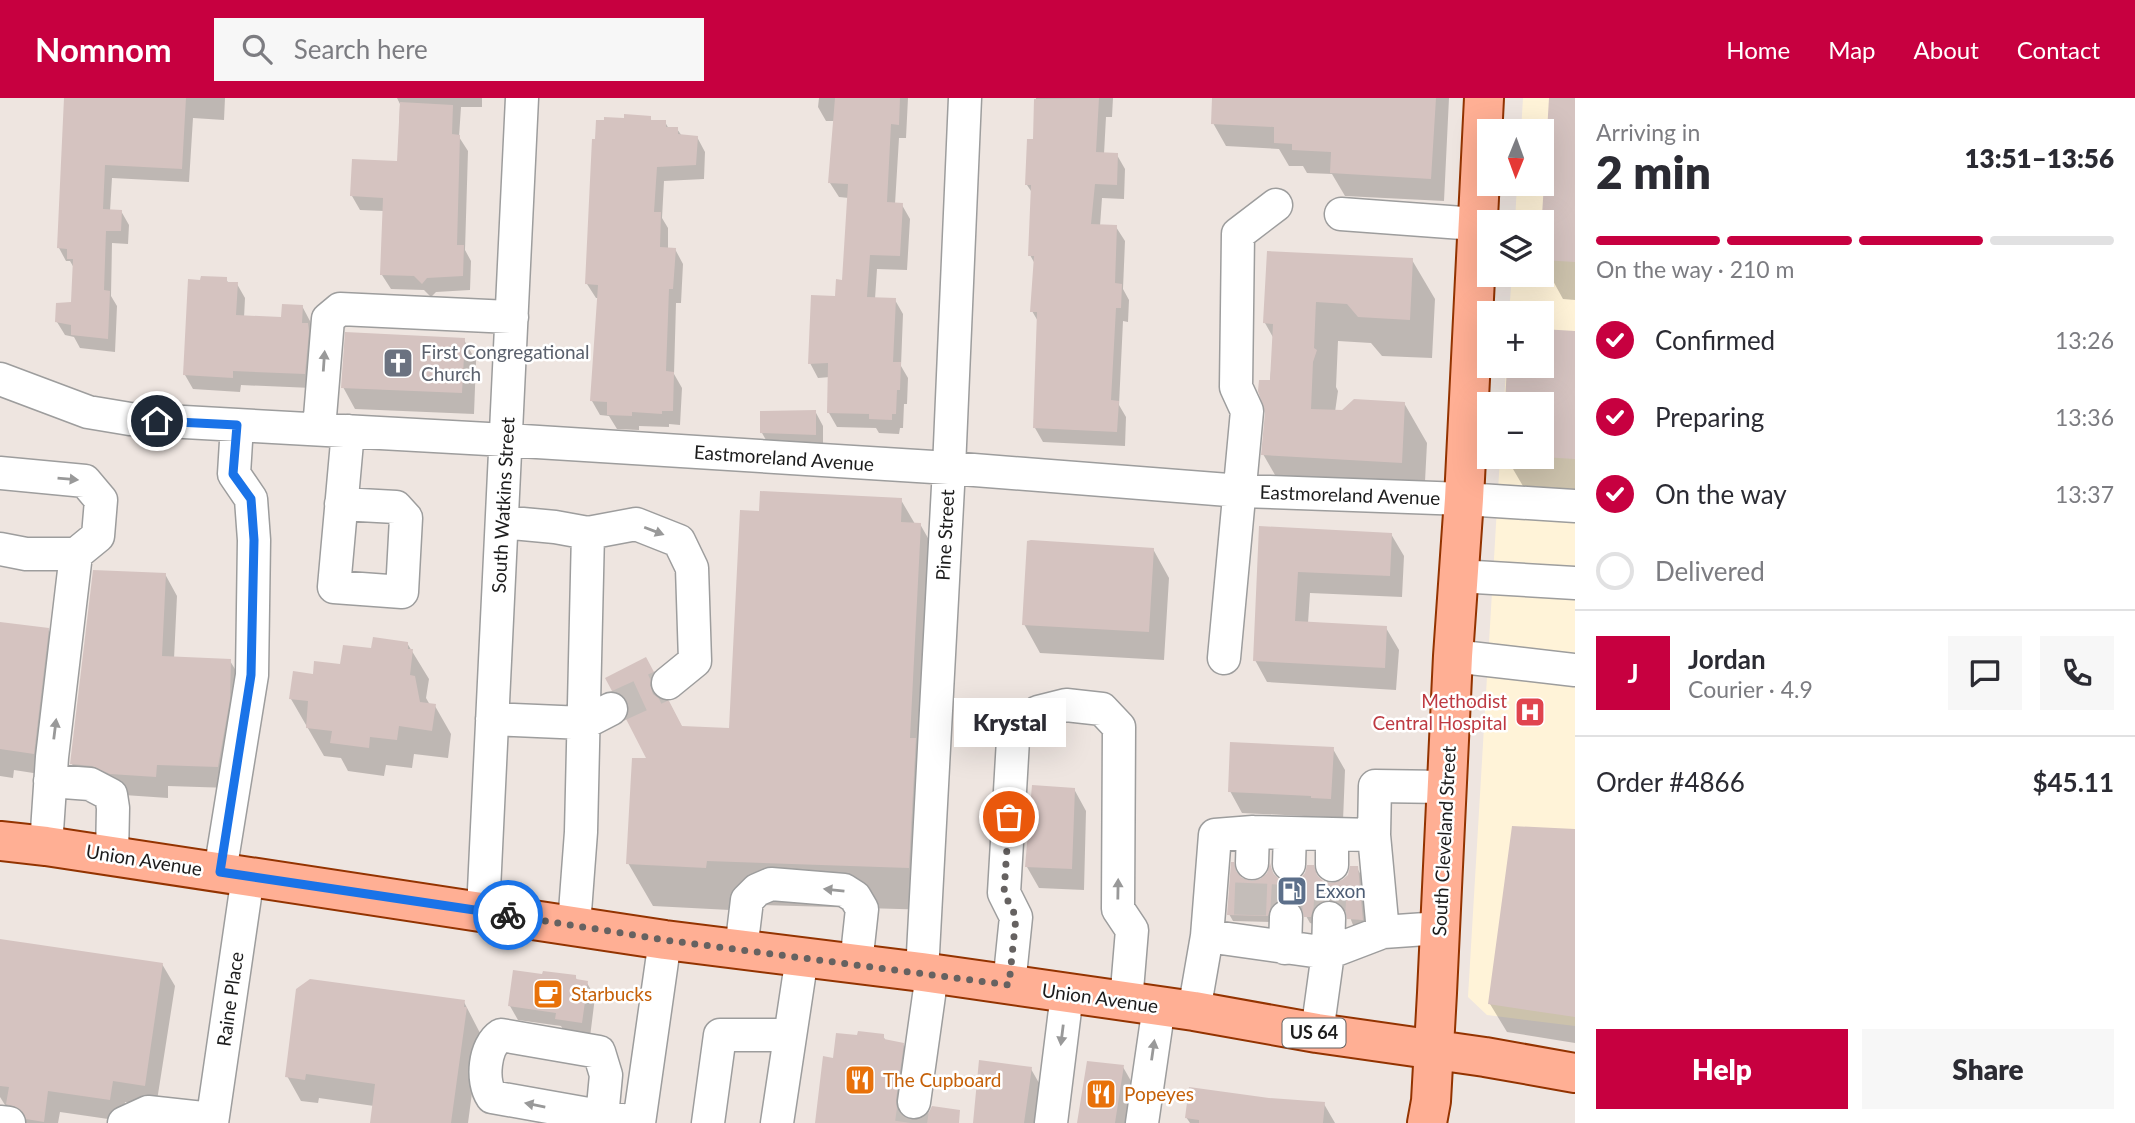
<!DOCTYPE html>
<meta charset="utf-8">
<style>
body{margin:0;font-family:Lato,sans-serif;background:#f7f7f7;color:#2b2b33;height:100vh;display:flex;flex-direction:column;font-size:26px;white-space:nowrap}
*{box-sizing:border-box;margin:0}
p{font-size:23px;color:#7c7c81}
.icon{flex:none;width:38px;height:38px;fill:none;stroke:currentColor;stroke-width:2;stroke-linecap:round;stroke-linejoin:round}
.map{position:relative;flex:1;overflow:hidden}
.drawer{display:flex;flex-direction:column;background:#fff;width:560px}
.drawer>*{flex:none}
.needle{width:46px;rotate:181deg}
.fabs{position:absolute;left:1477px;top:21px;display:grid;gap:14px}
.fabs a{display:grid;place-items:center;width:77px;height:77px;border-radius:0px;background:#fff;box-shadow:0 7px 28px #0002;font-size:35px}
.pin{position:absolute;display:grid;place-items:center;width:60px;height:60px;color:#fff;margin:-30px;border:4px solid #fff;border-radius:50%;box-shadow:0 2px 7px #0007}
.courier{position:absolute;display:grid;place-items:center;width:70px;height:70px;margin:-35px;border:5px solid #1a73e8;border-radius:50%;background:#fff;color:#222;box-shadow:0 2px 9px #0007}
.bubble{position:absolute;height:49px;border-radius:0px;background:#fff;box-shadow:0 7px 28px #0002;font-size:23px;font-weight:800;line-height:49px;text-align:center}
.summary em{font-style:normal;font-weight:800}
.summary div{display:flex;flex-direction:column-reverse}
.summary{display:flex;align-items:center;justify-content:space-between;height:119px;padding:0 21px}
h1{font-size:46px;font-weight:800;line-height:52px}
.bar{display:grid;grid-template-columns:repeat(4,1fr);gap:10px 7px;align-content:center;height:84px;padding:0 21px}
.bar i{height:9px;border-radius:5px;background:#e1e1e2}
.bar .current{background:#c70040}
.bar p{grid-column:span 4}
.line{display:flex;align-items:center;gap:18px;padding:0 21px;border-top:2px solid #e1e1e2}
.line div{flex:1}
.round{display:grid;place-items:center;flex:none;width:74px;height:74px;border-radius:0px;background:#f7f7f7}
ol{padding:0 21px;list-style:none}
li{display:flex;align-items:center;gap:21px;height:77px}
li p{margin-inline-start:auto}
li .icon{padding:7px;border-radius:50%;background:#c70040;color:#fff;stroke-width:4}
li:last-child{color:#7c7c81}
li i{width:38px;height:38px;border:4px solid #e1e1e2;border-radius:50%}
.action{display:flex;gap:14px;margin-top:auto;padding:14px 21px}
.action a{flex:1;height:80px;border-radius:0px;background:#c70040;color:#fff;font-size:28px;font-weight:800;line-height:80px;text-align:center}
.action a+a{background:#f7f7f7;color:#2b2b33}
header{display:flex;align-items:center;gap:42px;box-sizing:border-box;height:98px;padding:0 35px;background:#c70040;color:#fff}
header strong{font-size:33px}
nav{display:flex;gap:38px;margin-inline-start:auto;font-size:24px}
.search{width:490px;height:63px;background:#f7f7f7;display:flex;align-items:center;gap:18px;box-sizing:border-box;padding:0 24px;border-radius:0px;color:#7c7c81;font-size:26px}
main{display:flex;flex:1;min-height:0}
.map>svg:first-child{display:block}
.education{fill:#fff3d8}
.shadow{fill:#0003}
.building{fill:#d5c3c0}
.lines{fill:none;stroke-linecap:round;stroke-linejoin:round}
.minor-tunnel{stroke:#c4bdb9;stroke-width:32;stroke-dasharray:32 16;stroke-linecap:butt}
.minor-casing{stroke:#9d9d9d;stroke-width:35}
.major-casing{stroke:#933300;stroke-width:42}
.minor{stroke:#fff;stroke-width:32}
.major{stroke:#ffaf94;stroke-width:38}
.oneway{fill:#999}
.done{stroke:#666261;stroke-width:7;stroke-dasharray:0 12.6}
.route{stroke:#1a73e8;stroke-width:9}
.labels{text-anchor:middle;stroke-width:5;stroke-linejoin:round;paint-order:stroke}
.shield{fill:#fff;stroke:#606060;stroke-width:2}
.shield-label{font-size:18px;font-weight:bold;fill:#1c1c1c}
.worship-label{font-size:19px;fill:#5b616d;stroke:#fff;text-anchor:start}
.street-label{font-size:19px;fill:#1c1c1c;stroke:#fff}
.health-label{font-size:19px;fill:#be3a42;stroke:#fff;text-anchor:end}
.service-label{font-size:19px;fill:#4e5e75;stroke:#fff;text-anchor:start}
.food-label{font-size:19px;fill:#c56008;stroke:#fff;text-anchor:start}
</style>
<header>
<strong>Nomnom</strong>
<div class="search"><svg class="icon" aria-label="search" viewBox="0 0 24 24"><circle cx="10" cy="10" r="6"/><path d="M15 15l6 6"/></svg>Search here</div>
<nav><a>Home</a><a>Map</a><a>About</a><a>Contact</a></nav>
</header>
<main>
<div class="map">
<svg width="1575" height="1025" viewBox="0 0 1575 1025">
<rect width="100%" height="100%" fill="#eee5e0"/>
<path class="education" d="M1523 0H1575V928L1487 917 1468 899 1500 359H1542V306H1504L1506 268H1542V215H1509L1512 177H1542V124H1515L1517 86H1542V33H1521Z"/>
<path class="shadow" d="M66 0H225L224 22 193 20 189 84 112 80 110 113H121L129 127 128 146 112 145 111 198 117 208 115 254 80 250 74 239 65 237 57 224 72 206 74 170 70 163H66L59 150Z
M397 0H482V9H461L459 39 468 53 465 152 471 163 470 192 436 194 431 199 424 192 391 191 382 177 384 113 360 112 352 98 398 65 400 6Z
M819 0H908L906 40H899L895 106 902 107 910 121 907 172 877 171 875 201 895 202 903 216 901 268 908 280 907 306H904L903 330H900L899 336 879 335 876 330 837 329 829 315 830 279 818 280 810 265 844 184 849 100 839 99 830 85 835 23H826L818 9Z
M1036 0H1113L1112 19H1106L1104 56 1117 57 1125 71 1124 101 1102 100 1100 128 1116 129 1125 143 1123 191 1129 202 1128 224 1123 223 1119 307 1126 319 1125 348 1043 344 1035 330 1039 225 1032 213 1035 166 1030 157 1033 96 1027 87 1034 43Z
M1214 0H1449L1444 103 1345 98 1332 76 1307 75 1303 68H1289L1279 51 1226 48 1213 25Z
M1551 0H1575V202L1563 201 1542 163Z
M650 19 652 24H665L669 31H677L682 38 697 39 705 54 704 81 664 83 662 120 668 130V151H675L683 166 681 205H676L674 276 682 290 680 327 669 326V329L639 328V332L617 331 609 318 600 317 592 303 599 200H596L587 186Z
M1412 162 1435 201 1432 260 1382 258 1371 245 1338 243 1336 289 1338 293 1335 314 1404 305 1427 345 1424 403 1286 396 1263 356 1274 241 1265 225Z
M226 181 229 186H237L245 200 244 220 283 221 302 208 310 223V232L315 241 312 290 241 287 240 294 193 291 185 277Z
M1542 233 1575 235V398L1527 395 1506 359H1542V306H1507L1509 268H1542Z
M464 242 476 263 474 316 355 311 343 289Z
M815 313 823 328V350L770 349 762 335Z
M901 402 915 426H920L945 470 933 812 731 806 730 812 653 808 628 765 649 662 614 592 646 561 682 629 731 632 760 415Z
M1261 430 1391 436 1404 458 1402 499 1310 495 1308 525 1386 530 1399 552 1396 592 1267 584 1255 562Z
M1153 451 1169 480 1164 562 1040 555 1024 526Z
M165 476 177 498 174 561 230 563 243 584 230 690 168 688V700L124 697 84 687 72 666Z
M0 525 48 531 60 553 46 677 14 672 13 680 0 678Z
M407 545 429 581 426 600 430 607 435 608 451 636 448 660 414 656 412 670 386 667 384 678 348 673 341 660 324 658 291 601 314 578 342 568 373 552Z
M1333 651 1345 672 1343 723 1325 721 1324 719 1242 715 1230 693Z
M1074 691 1086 713 1084 792 1039 790 1027 769Z
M1575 732V945L1507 934 1490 906Z
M1233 766 1238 778 1252 785 1261 783 1269 776 1271 770 1275 780 1288 786 1299 783 1313 769 1318 781 1331 787 1343 784 1357 770 1361 777 1366 828 1353 827 1348 814 1335 808 1314 826 1310 825 1301 809 1291 807 1271 824 1233 823 1229 816Z
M0 842 162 866 175 888 156 1009 125 1004 122 1023 60 1014 58 1025H19L10 1008 5 1007 0 999Z
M575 879 578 883 587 885 595 899 590 939 565 935 561 928 518 922 510 908Z
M464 904 480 935 468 1025H372L374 1008 319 1000 318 1005 301 1003 287 978Z
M883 938 886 943 903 946 919 974 912 1024 930 1025H816L834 962Z
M1123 969 1139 997 1135 1025H1079Z
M1031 971 1043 992 1039 1025H975Z
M1269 1002 1324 1006 1335 1025H1190L1186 1019Z"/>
<path class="building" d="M64 0H186L182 71 105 67 103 111 122 112 121 133H106L104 192 110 193 108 241 71 237V227L55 224 56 205 71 204 73 161H67V151L57 150Z
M835 0H900L899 27 891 26 887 104 903 105 900 158 870 157 867 199 896 200 893 264H901L900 292H897L896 316H892V322L869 321V316L827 315 828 265 808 266 811 197 835 198 836 181 842 182 848 86 828 85Z
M1099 0 1096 54 1118 55 1117 87 1095 86 1091 126 1117 127 1115 185 1122 186 1121 210H1116L1111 302 1119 303 1117 334 1033 330 1037 214H1030L1034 158H1028L1031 87H1025L1027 41H1033L1034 1Z
M1212 0H1436L1431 81 1330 75 1331 54 1292 52V46L1274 45V29L1211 26Z
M1549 0H1575V164L1542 162V118Z
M400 4 453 7 452 36 460 37 457 147H464L463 178 427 180 422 186 414 178 380 177 383 100 350 98 352 61 397 63Z
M624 16 651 18V22H666V29H678V36L698 38 696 67 657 69 654 114H661L660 149 676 150 673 191H669L666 273 674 274 673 313H662V316L632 314V318L607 317V304L590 303 598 187 585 186 592 41H595L596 22H604V19L624 20Z
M1267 153 1413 160 1410 222 1358 219 1347 206 1316 204 1314 250 1317 252 1313 264 1311 311 1342 312 1354 301 1405 304 1402 365 1261 357 1265 315 1258 293 1259 282H1270L1273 226 1263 225Z
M201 178 227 179V184H238L236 217 281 219 282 206 303 207 302 225H308L309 233 305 276 233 273V280L183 277 188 181 200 182Z
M1542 231 1575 233V361L1542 359V306H1505L1507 268H1542Z
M345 234 465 240 462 295 341 290Z
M816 312V337L760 335V313Z
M760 393 902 400 901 424 921 425 910 640H916L909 770 707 763 706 770 626 766 632 660H646L626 621 629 612 628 603 621 596 612 593 605 580 646 559 654 574 650 587 653 596 661 602 669 603 682 628 729 630 740 412 759 413Z
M1259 428 1392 435 1390 478 1298 474 1295 523 1387 528 1385 570 1253 563Z
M1031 442 1154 450 1149 534 1022 527 1027 443Z
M93 472 166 475 162 558 231 561 230 601 218 669 157 667 156 679 110 676 92 668 70 666Z
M0 524 49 530 34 656 0 651Z
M373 539 408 544V551H413L410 577 415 578 420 604 436 606 432 633 399 628 397 642 370 639 369 650 330 645 332 633 306 630 308 603 289 601 293 573 313 576 314 563 340 566 343 547 371 550Z
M1230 644 1334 649 1331 701 1311 700V698L1228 694Z
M1032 687 1075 690 1072 771 1025 769Z
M1512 728 1575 731V919L1488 906Z
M1231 764H1234L1236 773 1242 780 1252 783 1260 781 1267 775 1270 765 1273 775 1279 781 1288 784 1298 782 1305 775 1307 767H1314L1317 777 1323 783 1331 785 1342 782 1348 777 1350 768H1358L1363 822 1347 821 1345 811 1338 804 1330 802 1320 804 1313 811 1311 819H1304L1302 811 1296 804 1286 801 1278 803 1271 809 1268 818 1227 817Z
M0 841 163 865 145 988 113 983 110 1002 48 993 44 1024 26 1021 20 1011 6 1006 9 989 0 988Z
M513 872 542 876 543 873 576 877V881L588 883 582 925 555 921 556 915 508 908Z
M310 881 465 902 464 909H467L451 1025H370L375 986 306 976 305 982 285 979 296 891Z
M858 933 884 936V941L904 945 896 1002 897 1011 902 1018 911 1022 920 1021 928 1016 932 1008 960 1012 959 1025H815L823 958 833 960 836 935 857 937Z
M979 962 1032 969 1024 1025H973Z
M1087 963 1124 967 1115 1025H1077Z
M1189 989 1269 1000 1325 1004 1323 1025H1199V1022L1185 1020Z"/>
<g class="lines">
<path class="minor-tunnel" d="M611 611 668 585
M1250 817 1252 765
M1286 819 1289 766
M1329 820 1332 767
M911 1025 914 1004"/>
<g class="minor-casing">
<path id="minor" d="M1341 116 1476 126
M0 281 88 314 130 321 506 342 949 370 1241 393 1464 401 1575 408
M319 331 328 221 340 211 512 219
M0 375 85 383 101 402 98 438 76 456H26L0 451
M341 406 396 409 406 420 402 494 334 489 348 333
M502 424 555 429 588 435 581 734 574 827
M588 435 636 426 679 443 692 470 695 563 668 585
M1458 478 1575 485
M1453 558 1575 572
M1224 560 1247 313 1236 289 1238 136 1276 107
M492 621 584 625 611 611
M50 683 90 686 111 697 113 710 112 758
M46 748 52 659 76 456
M1252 765 1253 734
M1289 766 1290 735
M1332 767V736
M220 774 252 577 254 442 251 401 234 376 237 327
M483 813 522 0
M1329 820 1328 855 1383 834
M1440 830 1383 834 1374 737 1375 688 1446 689
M1207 838 1215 737 1253 734 1374 737
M1285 850 1286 819
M741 852 747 802 757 792 771 786 844 792 855 799 862 811 856 866
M922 874 949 370 965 0
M1009 887 1016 819 1004 795 1013 642 1038 614 1066 607 1102 611 1119 629 1118 811 1132 832 1126 904
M1194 913 1207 838 1328 855 1317 935
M914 1004 932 876
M602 1019 606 977 599 954 501 937C484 948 481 983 492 999L639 1025 665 842
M0 1024 9 1025
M124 1025 148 1014 212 1021
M212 1025 248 778
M708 1025 720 937H790
M777 1025 802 859
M1051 1025 1067 896
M1142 1025 1159 908"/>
</g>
<g class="major-casing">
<path id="major" d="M0 743 46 748 665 842 922 874 1194 913 1317 935 1485 959 1575 975
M1427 1025 1431 1003 1437 895 1453 558 1464 401 1484 0"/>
</g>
<use href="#minor" class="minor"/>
<use href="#major" class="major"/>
</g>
<defs><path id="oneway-solid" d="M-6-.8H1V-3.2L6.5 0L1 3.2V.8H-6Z" transform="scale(1.75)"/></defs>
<g class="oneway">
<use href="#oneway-solid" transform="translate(324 263) rotate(-86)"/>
<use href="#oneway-solid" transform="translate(68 381) rotate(5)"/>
<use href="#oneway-solid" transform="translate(654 433) rotate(21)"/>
<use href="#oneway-solid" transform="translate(55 631) rotate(-83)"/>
<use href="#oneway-solid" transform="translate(1118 791) rotate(-89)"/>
<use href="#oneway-solid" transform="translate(834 792) rotate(-174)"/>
<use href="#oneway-solid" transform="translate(1062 937) rotate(97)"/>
<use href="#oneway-solid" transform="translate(1153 952) rotate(-82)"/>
<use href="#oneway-solid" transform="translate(535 1007) rotate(-169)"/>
</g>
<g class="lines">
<path class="done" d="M508 817 665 842 1009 887 1016 819 1004 795 1009 719"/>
<path class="route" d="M157 323 237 327 233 376 251 401 254 442 251 577 220 774 508 817"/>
</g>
<defs>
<g id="church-square" transform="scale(1.575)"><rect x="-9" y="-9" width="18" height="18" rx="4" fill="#6b7280" stroke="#fff"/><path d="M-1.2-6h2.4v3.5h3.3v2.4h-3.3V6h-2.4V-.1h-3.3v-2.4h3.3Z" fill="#fff"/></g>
<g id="hospital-square" transform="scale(1.575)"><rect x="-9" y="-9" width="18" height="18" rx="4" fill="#e0444e" stroke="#fff"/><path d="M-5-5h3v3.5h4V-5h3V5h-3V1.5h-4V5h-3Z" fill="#fff"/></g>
<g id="fuel-square" transform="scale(1.575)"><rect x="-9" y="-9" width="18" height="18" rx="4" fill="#5c6f8a" stroke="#fff"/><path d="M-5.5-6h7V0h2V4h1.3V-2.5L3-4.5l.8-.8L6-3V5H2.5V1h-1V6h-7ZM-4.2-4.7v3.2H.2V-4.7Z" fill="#fff"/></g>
<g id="cafe-square" transform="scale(1.575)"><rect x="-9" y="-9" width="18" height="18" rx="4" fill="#e8710a" stroke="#fff"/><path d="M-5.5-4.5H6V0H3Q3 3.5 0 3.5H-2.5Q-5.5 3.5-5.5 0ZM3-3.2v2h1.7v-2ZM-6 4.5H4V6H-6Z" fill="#fff"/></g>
<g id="restaurant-square" transform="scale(1.575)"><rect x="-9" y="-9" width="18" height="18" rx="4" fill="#e8710a" stroke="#fff"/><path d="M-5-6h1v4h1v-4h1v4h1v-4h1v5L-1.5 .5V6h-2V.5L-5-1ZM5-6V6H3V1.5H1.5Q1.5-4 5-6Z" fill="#fff"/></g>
</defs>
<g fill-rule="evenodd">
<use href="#church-square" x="398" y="265"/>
<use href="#hospital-square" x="1530" y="614"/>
<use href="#fuel-square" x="1292" y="793"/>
<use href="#cafe-square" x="548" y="896"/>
<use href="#restaurant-square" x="860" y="982"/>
<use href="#restaurant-square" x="1101" y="996"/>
</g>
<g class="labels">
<rect class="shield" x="1282.5" y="920.5" width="63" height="29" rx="5"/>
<g class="shield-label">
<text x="1314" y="941">US 64</text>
</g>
<g class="worship-label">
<text x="421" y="261">First Congregational<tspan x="421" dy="22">Church</tspan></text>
</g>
<g class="street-label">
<text transform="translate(784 360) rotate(4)" y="7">Eastmoreland Avenue</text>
<text transform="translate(1350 397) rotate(2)" y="7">Eastmoreland Avenue</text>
<text transform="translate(503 407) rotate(-87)" y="7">South Watkins Street</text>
<text transform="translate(945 437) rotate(-87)" y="7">Pine Street</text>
<text transform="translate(1444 743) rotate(-87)" y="7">South Cleveland Street</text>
<text transform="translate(144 762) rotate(9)" y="7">Union Avenue</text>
<text transform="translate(1100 900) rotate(8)" y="7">Union Avenue</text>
<text transform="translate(230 901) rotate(-82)" y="7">Raine Place</text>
</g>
<g class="health-label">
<text x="1507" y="610">Methodist<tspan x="1507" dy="22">Central Hospital</tspan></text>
</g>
<g class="service-label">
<text x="1315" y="800">Exxon</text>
</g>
<g class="food-label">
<text x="571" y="903">Starbucks</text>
<text x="883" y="989">The Cupboard</text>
<text x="1124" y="1003">Popeyes</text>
</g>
</g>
</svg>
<div class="fabs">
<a><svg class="needle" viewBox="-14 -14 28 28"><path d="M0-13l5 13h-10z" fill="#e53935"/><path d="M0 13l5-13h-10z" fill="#7c7c81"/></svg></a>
<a><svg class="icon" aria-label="layers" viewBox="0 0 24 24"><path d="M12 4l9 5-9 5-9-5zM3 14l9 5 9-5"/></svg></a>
<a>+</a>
<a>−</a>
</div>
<div class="pin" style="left:1009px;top:719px;background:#ea580c"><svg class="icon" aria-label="bag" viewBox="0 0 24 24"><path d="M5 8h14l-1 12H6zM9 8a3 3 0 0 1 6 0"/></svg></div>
<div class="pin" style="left:157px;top:323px;background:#1f2937"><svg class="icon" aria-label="home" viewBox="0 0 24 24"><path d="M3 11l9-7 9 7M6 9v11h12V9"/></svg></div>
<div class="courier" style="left:508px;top:817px"><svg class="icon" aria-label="bike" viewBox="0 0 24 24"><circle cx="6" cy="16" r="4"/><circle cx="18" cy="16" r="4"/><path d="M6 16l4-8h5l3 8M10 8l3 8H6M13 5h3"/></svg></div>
<div class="bubble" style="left:954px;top:600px;width:112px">Krystal</div>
</div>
<section class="drawer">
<div class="summary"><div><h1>2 min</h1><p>Arriving in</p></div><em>13:51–13:56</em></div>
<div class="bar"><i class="current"></i><i class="current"></i><i class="current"></i><i></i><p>On the way · 210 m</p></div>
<ol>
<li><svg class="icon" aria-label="check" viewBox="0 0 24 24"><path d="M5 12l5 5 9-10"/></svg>Confirmed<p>13:26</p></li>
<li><svg class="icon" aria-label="check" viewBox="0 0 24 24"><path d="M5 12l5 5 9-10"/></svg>Preparing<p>13:36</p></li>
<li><svg class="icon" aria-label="check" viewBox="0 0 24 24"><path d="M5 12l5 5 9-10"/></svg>On the way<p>13:37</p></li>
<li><i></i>Delivered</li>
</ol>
<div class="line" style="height:126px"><b class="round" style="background:#c70040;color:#fff">J</b><div><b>Jordan</b><p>Courier · 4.9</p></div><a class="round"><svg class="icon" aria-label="chat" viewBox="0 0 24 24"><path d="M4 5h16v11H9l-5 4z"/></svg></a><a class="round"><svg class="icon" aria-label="phone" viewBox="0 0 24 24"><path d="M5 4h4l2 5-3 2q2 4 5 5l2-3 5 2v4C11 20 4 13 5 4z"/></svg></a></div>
<div class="line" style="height:91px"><div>Order #4866</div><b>$45.11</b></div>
<div class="action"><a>Help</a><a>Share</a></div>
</section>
</main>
